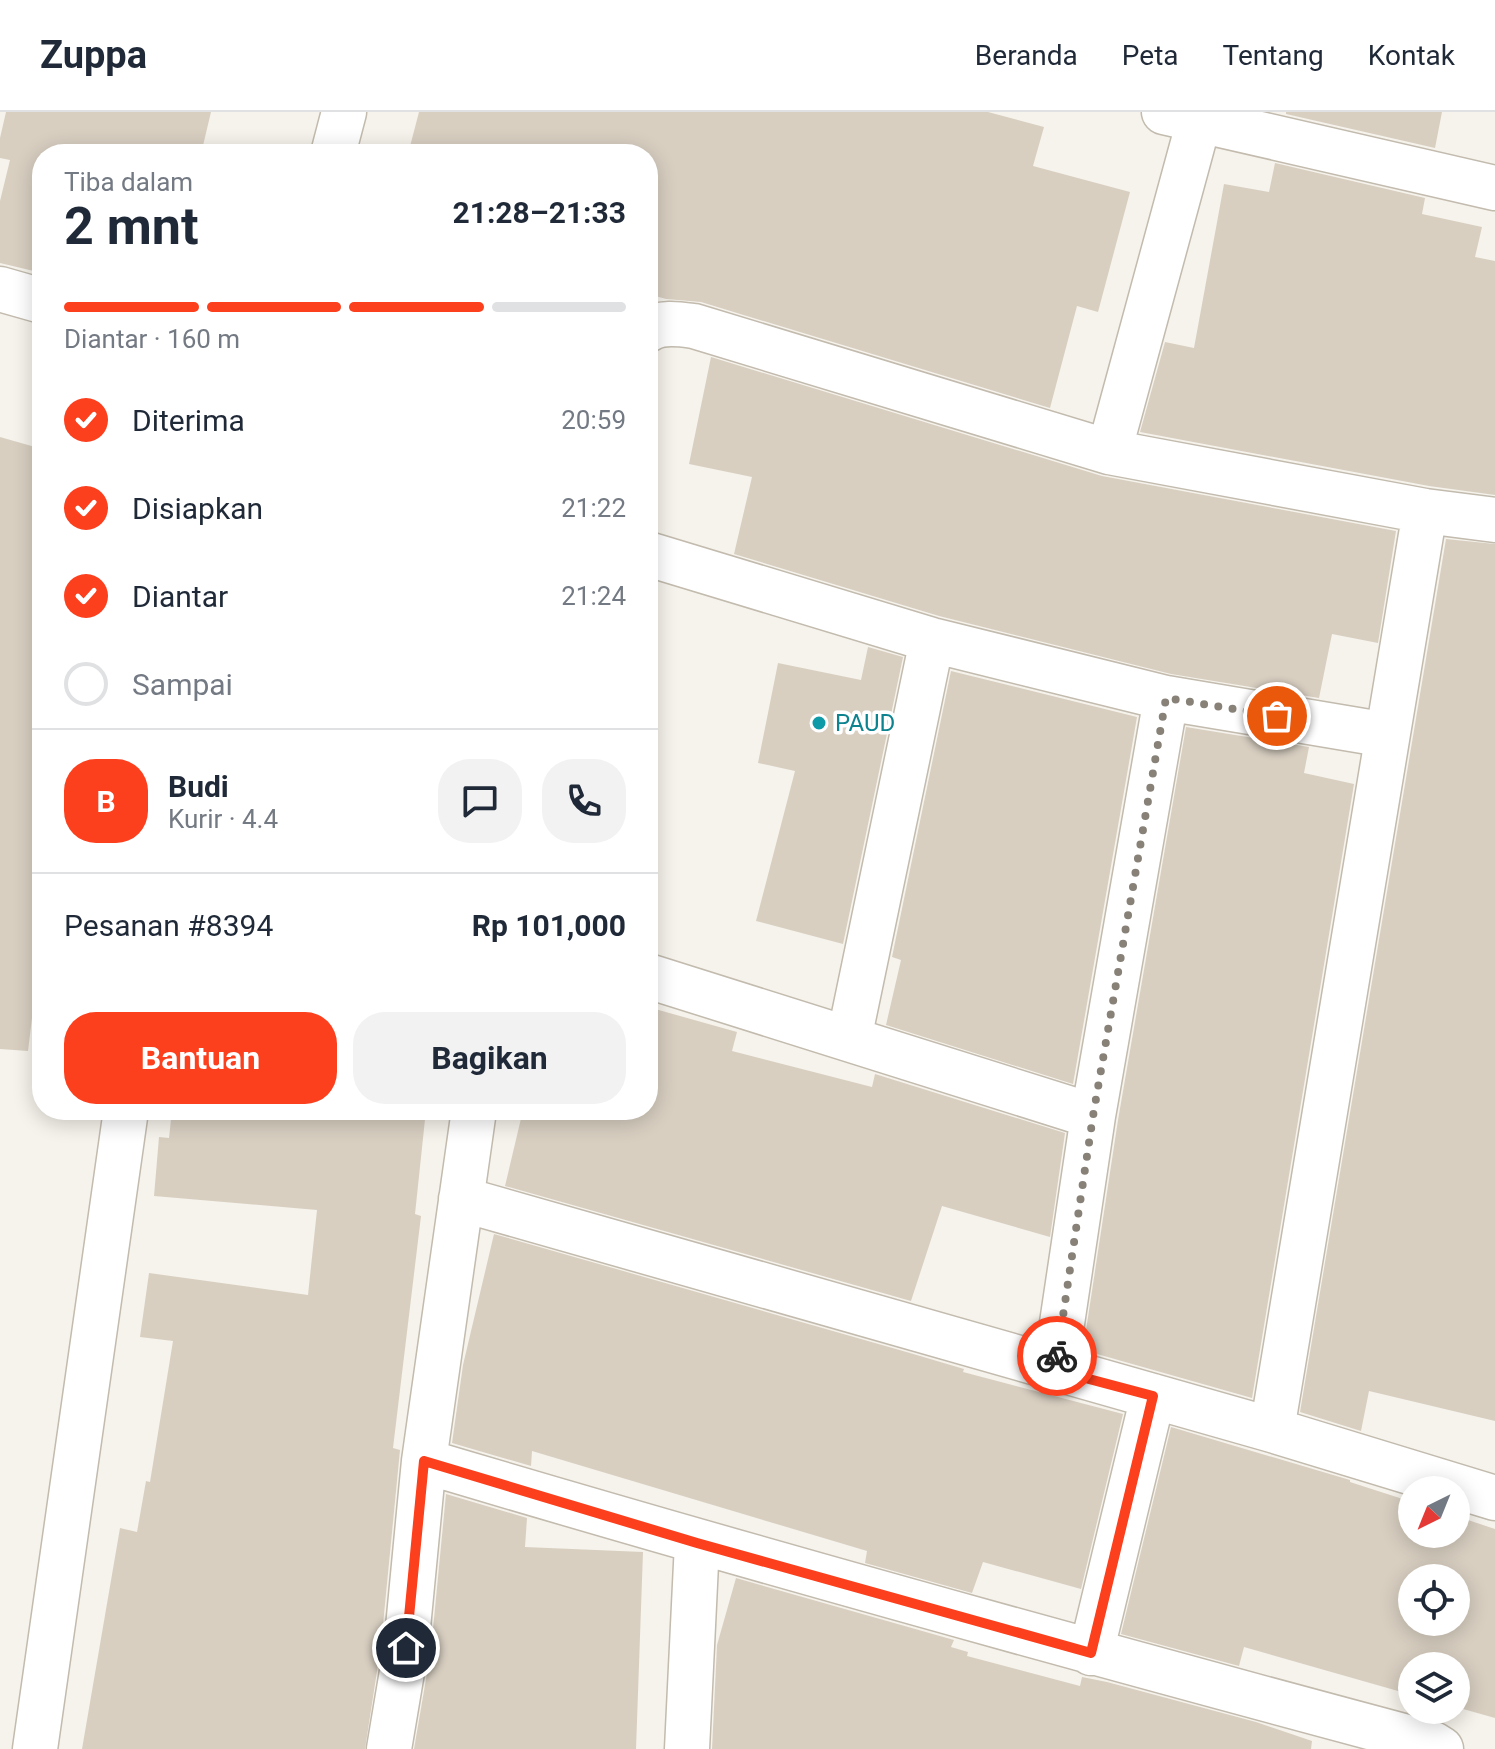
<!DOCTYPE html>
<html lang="id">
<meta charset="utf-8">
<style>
body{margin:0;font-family:Roboto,sans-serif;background:#f2f2f3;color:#1f2937;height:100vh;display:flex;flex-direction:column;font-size:30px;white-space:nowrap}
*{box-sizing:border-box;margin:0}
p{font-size:26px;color:#747a83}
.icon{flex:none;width:44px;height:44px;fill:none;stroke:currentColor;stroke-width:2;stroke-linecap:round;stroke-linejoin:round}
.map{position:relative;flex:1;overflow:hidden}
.details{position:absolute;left:32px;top:32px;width:626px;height:976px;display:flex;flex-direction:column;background:#fff;border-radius:32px;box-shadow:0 4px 20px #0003}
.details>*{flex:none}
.needle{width:52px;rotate:223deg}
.controls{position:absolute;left:1398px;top:1364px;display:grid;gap:16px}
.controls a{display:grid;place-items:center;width:72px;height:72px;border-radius:50%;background:#fff;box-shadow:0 4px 20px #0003;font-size:40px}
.pin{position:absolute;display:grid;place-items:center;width:68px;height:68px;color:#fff;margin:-34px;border:4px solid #fff;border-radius:50%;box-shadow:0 2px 8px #0007}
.courier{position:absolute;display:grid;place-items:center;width:80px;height:80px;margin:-40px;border:6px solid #fc3f1d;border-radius:50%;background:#fff;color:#222;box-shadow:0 2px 10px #0007}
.headline em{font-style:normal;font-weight:700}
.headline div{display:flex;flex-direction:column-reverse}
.headline{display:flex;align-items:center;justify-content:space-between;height:136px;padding:0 32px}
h1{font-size:52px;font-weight:700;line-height:60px}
.bar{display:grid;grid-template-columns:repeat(4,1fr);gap:12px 8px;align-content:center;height:96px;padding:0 32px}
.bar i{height:10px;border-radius:6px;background:#e0e1e3}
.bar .active{background:#fc3f1d}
.bar p{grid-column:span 4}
.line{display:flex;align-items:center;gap:20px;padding:0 32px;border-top:2px solid #e0e1e3}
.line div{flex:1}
.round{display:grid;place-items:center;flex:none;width:84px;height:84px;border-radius:32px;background:#f2f2f3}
ol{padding:0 32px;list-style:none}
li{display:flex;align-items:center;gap:24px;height:88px}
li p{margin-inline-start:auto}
li .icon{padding:8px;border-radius:50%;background:#fc3f1d;color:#fff;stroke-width:4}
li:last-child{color:#747a83}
li i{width:44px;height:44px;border:4px solid #e0e1e3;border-radius:50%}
.action{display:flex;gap:16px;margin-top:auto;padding:16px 32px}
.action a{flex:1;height:92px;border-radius:32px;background:#fc3f1d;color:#fff;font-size:32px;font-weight:700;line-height:92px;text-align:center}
.action a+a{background:#f2f2f3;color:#1f2937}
header{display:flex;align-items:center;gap:48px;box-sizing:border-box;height:112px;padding:0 40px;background:#fff;border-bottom:2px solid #e0e1e3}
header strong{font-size:38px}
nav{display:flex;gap:44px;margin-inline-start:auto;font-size:28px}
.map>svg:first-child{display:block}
.building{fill:#d8cfc1;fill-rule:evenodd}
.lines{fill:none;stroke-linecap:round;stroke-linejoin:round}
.minor-casing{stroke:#c2bbae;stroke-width:47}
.minor{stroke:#fff;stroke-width:44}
.done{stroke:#878178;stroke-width:8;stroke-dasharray:0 14.4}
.route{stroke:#fc3f1d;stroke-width:10}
.culture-dot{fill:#0f9aa8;stroke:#fff;stroke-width:3}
.labels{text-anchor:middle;stroke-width:7;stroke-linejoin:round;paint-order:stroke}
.culture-label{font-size:24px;fill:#0d838f;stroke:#fff;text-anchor:start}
</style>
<header>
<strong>Zuppa</strong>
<nav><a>Beranda</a><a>Peta</a><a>Tentang</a><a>Kontak</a></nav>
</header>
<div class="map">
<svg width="1495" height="1637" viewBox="0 0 1495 1637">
<rect width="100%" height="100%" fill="#f6f3ec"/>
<path class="building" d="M6 0H211L201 42H42V161L0 151V89L10 48 0 46V26Z
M419 0H988L1044 15 1033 54 1130 80 1098 200 1077 194 1050 296 701 190 666 187 648 182V42H408Z
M1286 0H1442L1435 36 1286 2Z
M1275 51 1425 86 1422 102 1482 115 1475 145 1495 149V383L1429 374 1140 320 1165 230 1194 236 1224 72 1269 80Z
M711 245 1102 364 1396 419 1378 531 1332 522 1319 586 1171 562 939 504 734 442 752 365 689 352Z
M0 325 42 337V824L28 939 0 937Z
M1446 427 1495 432V1309L1369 1279 1361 1319 1300 1300Z
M868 535 903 545 843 832 756 809 795 659 758 651 778 551 861 568Z
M951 559 1137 605 1073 972 886 913 901 848 892 845Z
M1186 615 1309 635 1304 661 1354 672 1252 1286 1083 1238 1118 1008Z
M648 895 737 920 732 939 872 975 875 962 1065 1021 1050 1125 942 1094 911 1189 505 1074 523 998H648Z
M172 998H426L415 1102 421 1104 393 1336 400 1338 381 1533 365 1637H82L120 1416 137 1420 146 1369 150 1370 173 1229 140 1225 149 1161 308 1183 317 1098 154 1084 159 1025 169 1026Z
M494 1122 910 1241 964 1257 963 1260 1123 1302 1081 1477 983 1450 972 1481 865 1451 867 1439 532 1339 531 1354 452 1331 463 1253Z
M1171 1315 1350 1368V1370L1412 1390V1422H1456V1404L1495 1417V1606L1456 1595V1554H1412V1583L1244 1535 1239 1554 1121 1522ZM1412 1466H1456V1510H1412Z
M446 1382 527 1406 525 1435 643 1440 636 1637H414L431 1538Z
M736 1466 954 1528 951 1535 968 1540 967 1544 1080 1574 1082 1565 1107 1570 1256 1610 1312 1629 1311 1637H712L717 1533Z"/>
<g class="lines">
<g class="minor-casing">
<path id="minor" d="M1164 0 1495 76
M333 42 344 0
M0 177 42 189
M648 218C661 209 679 212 694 214L1109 340 1425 399 1495 408
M1109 340 1199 9
M648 442 932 528 1166 586 1387 623
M648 864 1093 1004
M849 927 932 528
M461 1087 1272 1318 1495 1386
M1055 1258 1093 1004 1166 586
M1272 1318 1425 399
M424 1349C759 1449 1096 1542 1433 1632L1441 1637
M1091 1541 1153 1284
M35 1637 126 998
M389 1637 406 1536 424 1349 474 998
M687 1637 697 1431"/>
</g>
<use href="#minor" class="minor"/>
</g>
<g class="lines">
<path class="done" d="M1057 1244 1093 1004 1166 586 1277 604"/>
<path class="route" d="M406 1536 424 1349 697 1431 1091 1541 1153 1284 1055 1258 1057 1244"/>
</g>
<circle class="culture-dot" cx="819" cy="611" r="8"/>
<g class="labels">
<g class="culture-label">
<text x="835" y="619">PAUD</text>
</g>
</g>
</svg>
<div class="controls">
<a><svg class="needle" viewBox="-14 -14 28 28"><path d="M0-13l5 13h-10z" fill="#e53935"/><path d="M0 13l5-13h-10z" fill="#747a83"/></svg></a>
<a><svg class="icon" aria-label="locate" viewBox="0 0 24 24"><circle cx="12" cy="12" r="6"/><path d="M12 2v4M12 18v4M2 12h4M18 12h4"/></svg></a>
<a><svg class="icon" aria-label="layers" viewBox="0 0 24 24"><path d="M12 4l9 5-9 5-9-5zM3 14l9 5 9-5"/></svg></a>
</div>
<div class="pin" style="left:1277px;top:604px;background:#ea580c"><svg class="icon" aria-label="bag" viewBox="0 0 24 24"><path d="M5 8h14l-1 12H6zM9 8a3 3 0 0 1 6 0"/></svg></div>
<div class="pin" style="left:406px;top:1536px;background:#1f2937"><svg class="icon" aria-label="home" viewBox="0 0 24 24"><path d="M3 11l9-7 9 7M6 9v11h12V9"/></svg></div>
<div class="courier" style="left:1057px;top:1244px"><svg class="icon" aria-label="bike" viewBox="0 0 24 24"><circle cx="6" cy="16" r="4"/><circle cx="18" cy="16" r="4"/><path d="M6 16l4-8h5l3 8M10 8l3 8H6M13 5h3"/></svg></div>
<section class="details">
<div class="headline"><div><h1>2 mnt</h1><p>Tiba dalam</p></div><em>21:28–21:33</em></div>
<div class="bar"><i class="active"></i><i class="active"></i><i class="active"></i><i></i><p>Diantar · 160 m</p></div>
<ol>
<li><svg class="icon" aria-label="check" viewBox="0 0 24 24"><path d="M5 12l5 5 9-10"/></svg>Diterima<p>20:59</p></li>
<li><svg class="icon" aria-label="check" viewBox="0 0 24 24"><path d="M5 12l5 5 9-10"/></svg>Disiapkan<p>21:22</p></li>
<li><svg class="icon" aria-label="check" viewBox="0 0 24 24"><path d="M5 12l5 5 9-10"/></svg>Diantar<p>21:24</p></li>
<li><i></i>Sampai</li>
</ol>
<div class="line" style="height:144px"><b class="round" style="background:#fc3f1d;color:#fff">B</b><div><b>Budi</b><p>Kurir · 4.4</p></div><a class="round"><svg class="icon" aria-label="chat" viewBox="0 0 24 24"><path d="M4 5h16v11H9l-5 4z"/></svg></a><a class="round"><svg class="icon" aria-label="phone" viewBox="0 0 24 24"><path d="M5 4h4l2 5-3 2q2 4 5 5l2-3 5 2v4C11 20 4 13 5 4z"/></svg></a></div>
<div class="line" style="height:104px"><div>Pesanan #8394</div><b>Rp 101,000</b></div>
<div class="action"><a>Bantuan</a><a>Bagikan</a></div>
</section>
</div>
